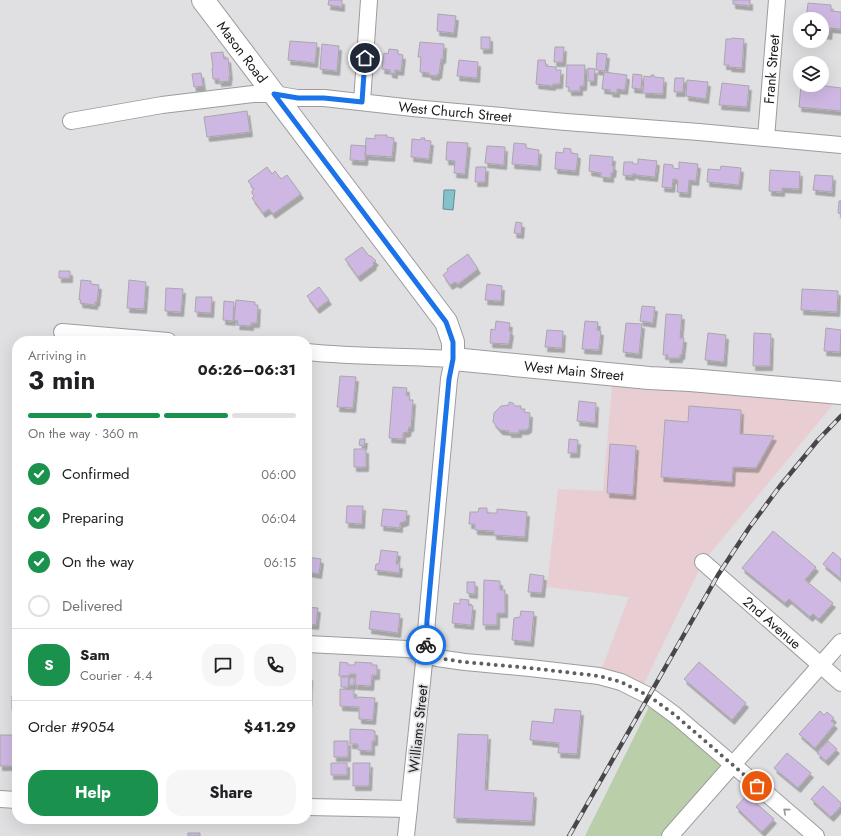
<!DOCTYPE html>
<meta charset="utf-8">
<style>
body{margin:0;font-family:Jost,sans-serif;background:#f6f6f6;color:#202124;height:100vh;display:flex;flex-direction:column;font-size:15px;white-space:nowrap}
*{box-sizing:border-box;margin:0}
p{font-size:13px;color:#757577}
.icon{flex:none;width:22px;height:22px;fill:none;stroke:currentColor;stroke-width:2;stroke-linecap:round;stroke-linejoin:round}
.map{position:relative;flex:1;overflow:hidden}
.side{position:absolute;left:12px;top:336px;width:300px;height:488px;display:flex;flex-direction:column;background:#fff;border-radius:16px;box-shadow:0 4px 16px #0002}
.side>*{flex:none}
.fabs{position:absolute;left:793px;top:12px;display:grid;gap:8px}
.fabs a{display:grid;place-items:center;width:36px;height:36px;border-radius:50%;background:#fff;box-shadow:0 4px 16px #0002;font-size:20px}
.pin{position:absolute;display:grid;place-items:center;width:34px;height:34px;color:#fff;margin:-17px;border:2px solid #fff;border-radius:50%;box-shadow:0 1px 4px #0007}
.courier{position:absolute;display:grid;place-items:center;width:40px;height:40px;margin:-20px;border:3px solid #1a73e8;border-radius:50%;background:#fff;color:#222;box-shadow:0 1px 5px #0007}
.overview em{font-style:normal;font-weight:700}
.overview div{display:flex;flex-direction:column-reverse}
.overview{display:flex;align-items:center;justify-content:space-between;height:68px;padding:0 16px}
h1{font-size:26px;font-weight:700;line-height:30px}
.bar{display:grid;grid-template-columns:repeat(4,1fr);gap:6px 4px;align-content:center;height:48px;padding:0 16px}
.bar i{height:5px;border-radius:3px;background:#e0e0e0}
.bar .active{background:#1a914d}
.bar p{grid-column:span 4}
.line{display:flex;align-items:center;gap:10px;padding:0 16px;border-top:1px solid #e0e0e0}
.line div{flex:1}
.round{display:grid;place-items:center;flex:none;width:42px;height:42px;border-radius:16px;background:#f6f6f6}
ol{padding:0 16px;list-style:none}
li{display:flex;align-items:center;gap:12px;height:44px}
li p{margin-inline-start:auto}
li .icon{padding:4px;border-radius:50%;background:#1a914d;color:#fff;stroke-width:4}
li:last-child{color:#757577}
li i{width:22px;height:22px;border:2px solid #e0e0e0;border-radius:50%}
.button{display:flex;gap:8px;margin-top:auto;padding:8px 16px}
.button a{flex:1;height:46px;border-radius:16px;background:#1a914d;color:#fff;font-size:16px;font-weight:700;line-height:46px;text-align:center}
.button a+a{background:#f6f6f6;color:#202124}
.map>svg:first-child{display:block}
.industrial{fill:#e8ced2}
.green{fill:#b9cea9}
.water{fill:#84c1cb;stroke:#648f96}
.building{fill:#ceb8e3;stroke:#a9a7ab;filter:url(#shadow)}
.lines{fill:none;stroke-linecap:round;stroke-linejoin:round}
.street-casing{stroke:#9d9b9e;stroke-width:18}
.secondary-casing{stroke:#9d9b9e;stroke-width:24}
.street{stroke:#fff;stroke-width:16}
.secondary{stroke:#fff;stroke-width:22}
.rail-casing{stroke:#474749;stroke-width:4.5}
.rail{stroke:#e0dfe2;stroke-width:3;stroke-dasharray:9;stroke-linecap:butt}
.oneway{stroke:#989898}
.done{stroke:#5f5f61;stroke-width:4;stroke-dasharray:0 7.2}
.route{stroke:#1a73e8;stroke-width:5}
.labels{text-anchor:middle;stroke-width:3.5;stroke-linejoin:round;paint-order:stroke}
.street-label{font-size:14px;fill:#1a1a1b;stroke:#e0dfe2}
</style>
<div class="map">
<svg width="841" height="836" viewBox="0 0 841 836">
<defs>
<filter id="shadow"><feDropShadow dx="2.5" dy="4.5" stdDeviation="0" flood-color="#0004"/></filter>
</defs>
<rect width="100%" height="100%" fill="#e0dfe2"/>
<path class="industrial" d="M613 374 841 395 703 562 640 692 599 676 629 597 547 587 558 489 603 491Z"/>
<path class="green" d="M660 703 733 765 671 836H585L649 707Z"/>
<path class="water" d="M444 190H455L453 210 443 209Z"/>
<path class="building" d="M329 0H342V7L328 5Z
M733 0H750V6L733 4Z
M808 3 831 5V11L841 12V29L830 28 829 35 822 34V19H806Z
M438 14 456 16 454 33 437 31Z
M481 37H490V49H481Z
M732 38 744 39 742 68 729 67V65H724L726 39H731Z
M290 41 317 43 315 63 288 60Z
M420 42 444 44 443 59H441L439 74H437V76L429 75V73L420 72 421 57H418Z
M322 44 339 46 337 71 320 69Z
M555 47H564L563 62H554Z
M389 49 398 50V54L403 55 401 71 395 70V74L390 73V70L382 69 384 53 388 54Z
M223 52 224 59 228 58 230 76H229V81L219 82V79H213L212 68H213L211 53Z
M597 53 607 54 605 71 596 70Z
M459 60 478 62 477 78 457 76Z
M538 60H545L546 66 556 67V70H561L560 84H553V86L536 84Z
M567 65H585L584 86H580V91H569V87H566Z
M588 68 595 69 594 81H588Z
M604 72 627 75 625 90 617 89V93L610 92 611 90 602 89Z
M201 73 203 86 194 87 192 74Z
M633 74 642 75 641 89 632 88Z
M651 75H654V77L664 78 663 94 643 93 644 76 651 77Z
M675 78H684L683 92H674Z
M687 80 708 82 706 99 686 96Z
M722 83 749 86 747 107 719 105Z
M801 85H818L841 88V111L799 107Z
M247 111 250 132 207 137 204 117Z
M375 135H387V137L394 138 392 157 365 155 366 138 375 139Z
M421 138H425L424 140 431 141 429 159 411 157 412 139 421 140Z
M447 142 468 143 465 174 454 173 455 161 446 160Z
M514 143 526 144V148L539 150 538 166 512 164Z
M351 145 366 146 365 161 350 160Z
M487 146 505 147 504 165 485 163Z
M564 148 571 149V153L578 154 576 171 555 169 556 152 563 153Z
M590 155 613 157 612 166H614L613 173H611V178L601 177V173L589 171Z
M638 159 657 161 655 177 636 175V174H632V176L623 175 624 162H633V164H638Z
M679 162 698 164 696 181 689 180 688 193 677 192 678 180 673 179 672 188 662 187 664 164 673 165V168L679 169Z
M721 166 741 168 739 185 707 182 708 169 720 170Z
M267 167 272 174 275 171 281 179 287 175 301 194 273 214 269 209 263 213 252 198 254 196 252 193V191L254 189 248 181Z
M476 167H486L485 182H475Z
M770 170 800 172 799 189 782 188V192L769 191Z
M815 175 833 176 832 192 813 190Z
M839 201H841V214L838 213Z
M516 222 522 223 521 234 514 233Z
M362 247 369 256H371L376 261 373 263 374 265 358 277 345 259Z
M468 254 478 269 458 284 455 282 450 285 443 275 448 271 447 269Z
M59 271H70V278H59Z
M81 280 91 281V284L99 285 97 302H95V305L80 303 81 300H79Z
M129 280 146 282 144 309 127 308Z
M487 284 502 286 501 301 485 300Z
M319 287 329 300 317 309 307 296Z
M166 288 183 289 181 312 165 311Z
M802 289 838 291 837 312 801 310Z
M196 297H212L211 313 195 312Z
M236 300 255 302V305H258L257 323H251V326L237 325 238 321 234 320Z
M224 301 234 302 233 321 223 320Z
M642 306 655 307 653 323 640 321Z
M666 314 682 315 680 338H684L682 355H680V358H667L668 355H663Z
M496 321 510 323 509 331H511L509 344 490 343 491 329 495 330Z
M585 321 598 322 597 330 601 331 599 350 582 349Z
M626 323 642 324 639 354 623 352Z
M826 328 841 330 840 352 824 351Z
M547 330 563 331 562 348 545 347Z
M708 333 726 335 724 362 705 360Z
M754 333 771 334 770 366H753Z
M340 376 356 377 353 408 337 407Z
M393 387 407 388 406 395 410 396 409 400H413L411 427H409L408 432 403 433V439L389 438Z
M579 401 596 403 595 423 577 421Z
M509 402 513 403 515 406H521V409H525L524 412 530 413 529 428 526 430H519V433H509V431L500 430 493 422 494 413 501 406 509 405Z
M689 406 741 410 740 434 774 436 756 468 733 467 732 482 661 477 665 420 688 422Z
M360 439H365L364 446 359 445Z
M569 439 578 440 577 453H568Z
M610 444 636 446 633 495 607 493Z
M354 449H366V467H354Z
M347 506H363L362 524 346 523Z
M479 508H487V513H497V509L527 512 525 537 494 535V531L475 530V524H469L470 512H478Z
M383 509 407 511 406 521 400 523V528L381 526Z
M773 531 816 567 805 580 833 603 819 619 813 614 810 617 789 599 785 603 742 568Z
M381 550 398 552 396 564H400L399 573 375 570 376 564H379Z
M833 552 841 559V579L823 564Z
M307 557 321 559 319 574 307 572Z
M530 574 544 576 542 593 528 592Z
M484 580 500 581V590H505V613H497V625H483Z
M467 582H475V594L467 593Z
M460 599 469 600 468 605 473 606 471 625 452 623 454 603 460 604Z
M307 607 318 608 316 625 307 624Z
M371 611 400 614 398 633 369 629Z
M521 611 534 612 531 642 512 640 514 618 520 617Z
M340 662 348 663V665H355V662L372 663V665H377V675H372L371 686 355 685 356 674H350L349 676H339Z
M699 662 746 703 732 720 684 679Z
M307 676H310L309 702H307Z
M341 677H349L348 687H341Z
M349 678H354V685H349Z
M340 689 354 690V698H358V697L375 698 373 720 359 719V707L340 706Z
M12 696H17V710H12Z
M555 709 581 711 577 754 558 753 559 743 530 740 532 721 553 723Z
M820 711 824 715 827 712 834 718 831 721 835 724 815 748 799 734Z
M350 729 373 730V731H375V741H372V751L358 750V744H350Z
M458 734 488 735 485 790 534 793 532 821 454 818Z
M0 735H13V749H17V766H0Z
M334 741H348V757H334Z
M828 741 837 749 826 761 817 753Z
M787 753 811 773 798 788 774 768Z
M331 763H347V775H331Z
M353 763H370L369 786H353Z
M823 786 841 803V806L831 817 811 799Z
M747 795 774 819 762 832 736 807Z
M188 833H200V836H188Z"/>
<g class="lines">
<g class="street-casing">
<g id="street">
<path d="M362 102 369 0"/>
<path id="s1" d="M71 121 162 105 253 94H274L297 98H324L413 108 566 122 699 132 841 145"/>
<path id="s2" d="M766 138 777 0"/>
<path d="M62 332 168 341"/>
<path d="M307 352C355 357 404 356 453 359L449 379 427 620 425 653 406 836"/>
<path id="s3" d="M703 562 841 683"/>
<path d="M307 644 407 649 414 650 437 658 465 662 530 668 599 676 621 682 649 696 675 715 816 836"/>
<path d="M0 799 17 800"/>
<path d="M307 807 409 809"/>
<path d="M670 836 841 642"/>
</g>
</g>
<g class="secondary-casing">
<g id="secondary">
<path id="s4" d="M203 0 446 322 453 342V359L649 378 690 380 841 393"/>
</g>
</g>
<use href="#street" class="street"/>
<use href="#secondary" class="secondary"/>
<g class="rail-casing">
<path id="rail" d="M569 836 718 575 749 528 780 486 818 440 841 416"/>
</g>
<use href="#rail" class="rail"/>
</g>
<defs><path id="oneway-chevron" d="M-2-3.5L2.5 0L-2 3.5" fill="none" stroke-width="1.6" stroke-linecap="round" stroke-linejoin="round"/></defs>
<use class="oneway" href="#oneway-chevron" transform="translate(786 811) rotate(-139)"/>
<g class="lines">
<path class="done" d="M426 645V653L437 658 464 662 530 668 599 676 621 682 649 696 675 715 757 786"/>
<path class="route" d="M365 58 362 102 324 98H298L274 94 446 322 453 342V359L449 379 427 620 426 645"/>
</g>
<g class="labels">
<g class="street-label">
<text dy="5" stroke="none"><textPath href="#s4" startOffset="65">Mason Road</textPath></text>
<text dy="5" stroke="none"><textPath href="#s2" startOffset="69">Frank Street</textPath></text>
<text dy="5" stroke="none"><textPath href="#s1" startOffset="387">West Church Street</textPath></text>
<text dy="5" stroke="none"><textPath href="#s4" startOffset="563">West Main Street</textPath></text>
<text dy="5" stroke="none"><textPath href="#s3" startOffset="92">2nd Avenue</textPath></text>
<text transform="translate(418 729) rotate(-84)" y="5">Williams Street</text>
</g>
</g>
</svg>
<div class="fabs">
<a><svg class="icon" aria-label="locate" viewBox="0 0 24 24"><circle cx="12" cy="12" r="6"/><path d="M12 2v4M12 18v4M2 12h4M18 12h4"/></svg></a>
<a><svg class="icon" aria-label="layers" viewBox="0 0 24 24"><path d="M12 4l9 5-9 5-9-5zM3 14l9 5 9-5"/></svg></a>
</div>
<div class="pin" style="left:757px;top:786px;background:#ea580c"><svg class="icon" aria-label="bag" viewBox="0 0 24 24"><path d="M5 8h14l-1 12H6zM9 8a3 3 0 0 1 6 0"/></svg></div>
<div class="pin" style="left:365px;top:58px;background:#1f2937"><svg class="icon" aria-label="home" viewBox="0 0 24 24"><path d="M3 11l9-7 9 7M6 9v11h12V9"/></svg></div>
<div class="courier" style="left:426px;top:645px"><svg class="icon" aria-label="bike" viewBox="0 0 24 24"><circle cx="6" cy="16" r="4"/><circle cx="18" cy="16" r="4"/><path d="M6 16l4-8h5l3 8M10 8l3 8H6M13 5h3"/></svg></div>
<section class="side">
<div class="overview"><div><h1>3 min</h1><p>Arriving in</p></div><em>06:26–06:31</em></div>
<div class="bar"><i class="active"></i><i class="active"></i><i class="active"></i><i></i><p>On the way · 360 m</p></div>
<ol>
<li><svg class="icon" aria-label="check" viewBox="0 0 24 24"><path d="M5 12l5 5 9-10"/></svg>Confirmed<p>06:00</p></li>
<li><svg class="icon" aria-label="check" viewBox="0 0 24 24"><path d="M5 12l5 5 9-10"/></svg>Preparing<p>06:04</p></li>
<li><svg class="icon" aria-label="check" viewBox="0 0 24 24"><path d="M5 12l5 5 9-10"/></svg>On the way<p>06:15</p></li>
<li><i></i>Delivered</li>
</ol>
<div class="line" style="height:72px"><b class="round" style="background:#1a914d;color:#fff">S</b><div><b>Sam</b><p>Courier · 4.4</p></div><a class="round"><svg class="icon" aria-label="chat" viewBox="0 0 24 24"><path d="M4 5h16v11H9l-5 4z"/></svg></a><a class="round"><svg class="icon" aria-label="phone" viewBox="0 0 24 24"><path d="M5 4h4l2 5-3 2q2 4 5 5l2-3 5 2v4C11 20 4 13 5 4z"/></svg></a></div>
<div class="line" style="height:52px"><div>Order #9054</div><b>$41.29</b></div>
<div class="button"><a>Help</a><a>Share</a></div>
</section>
</div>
